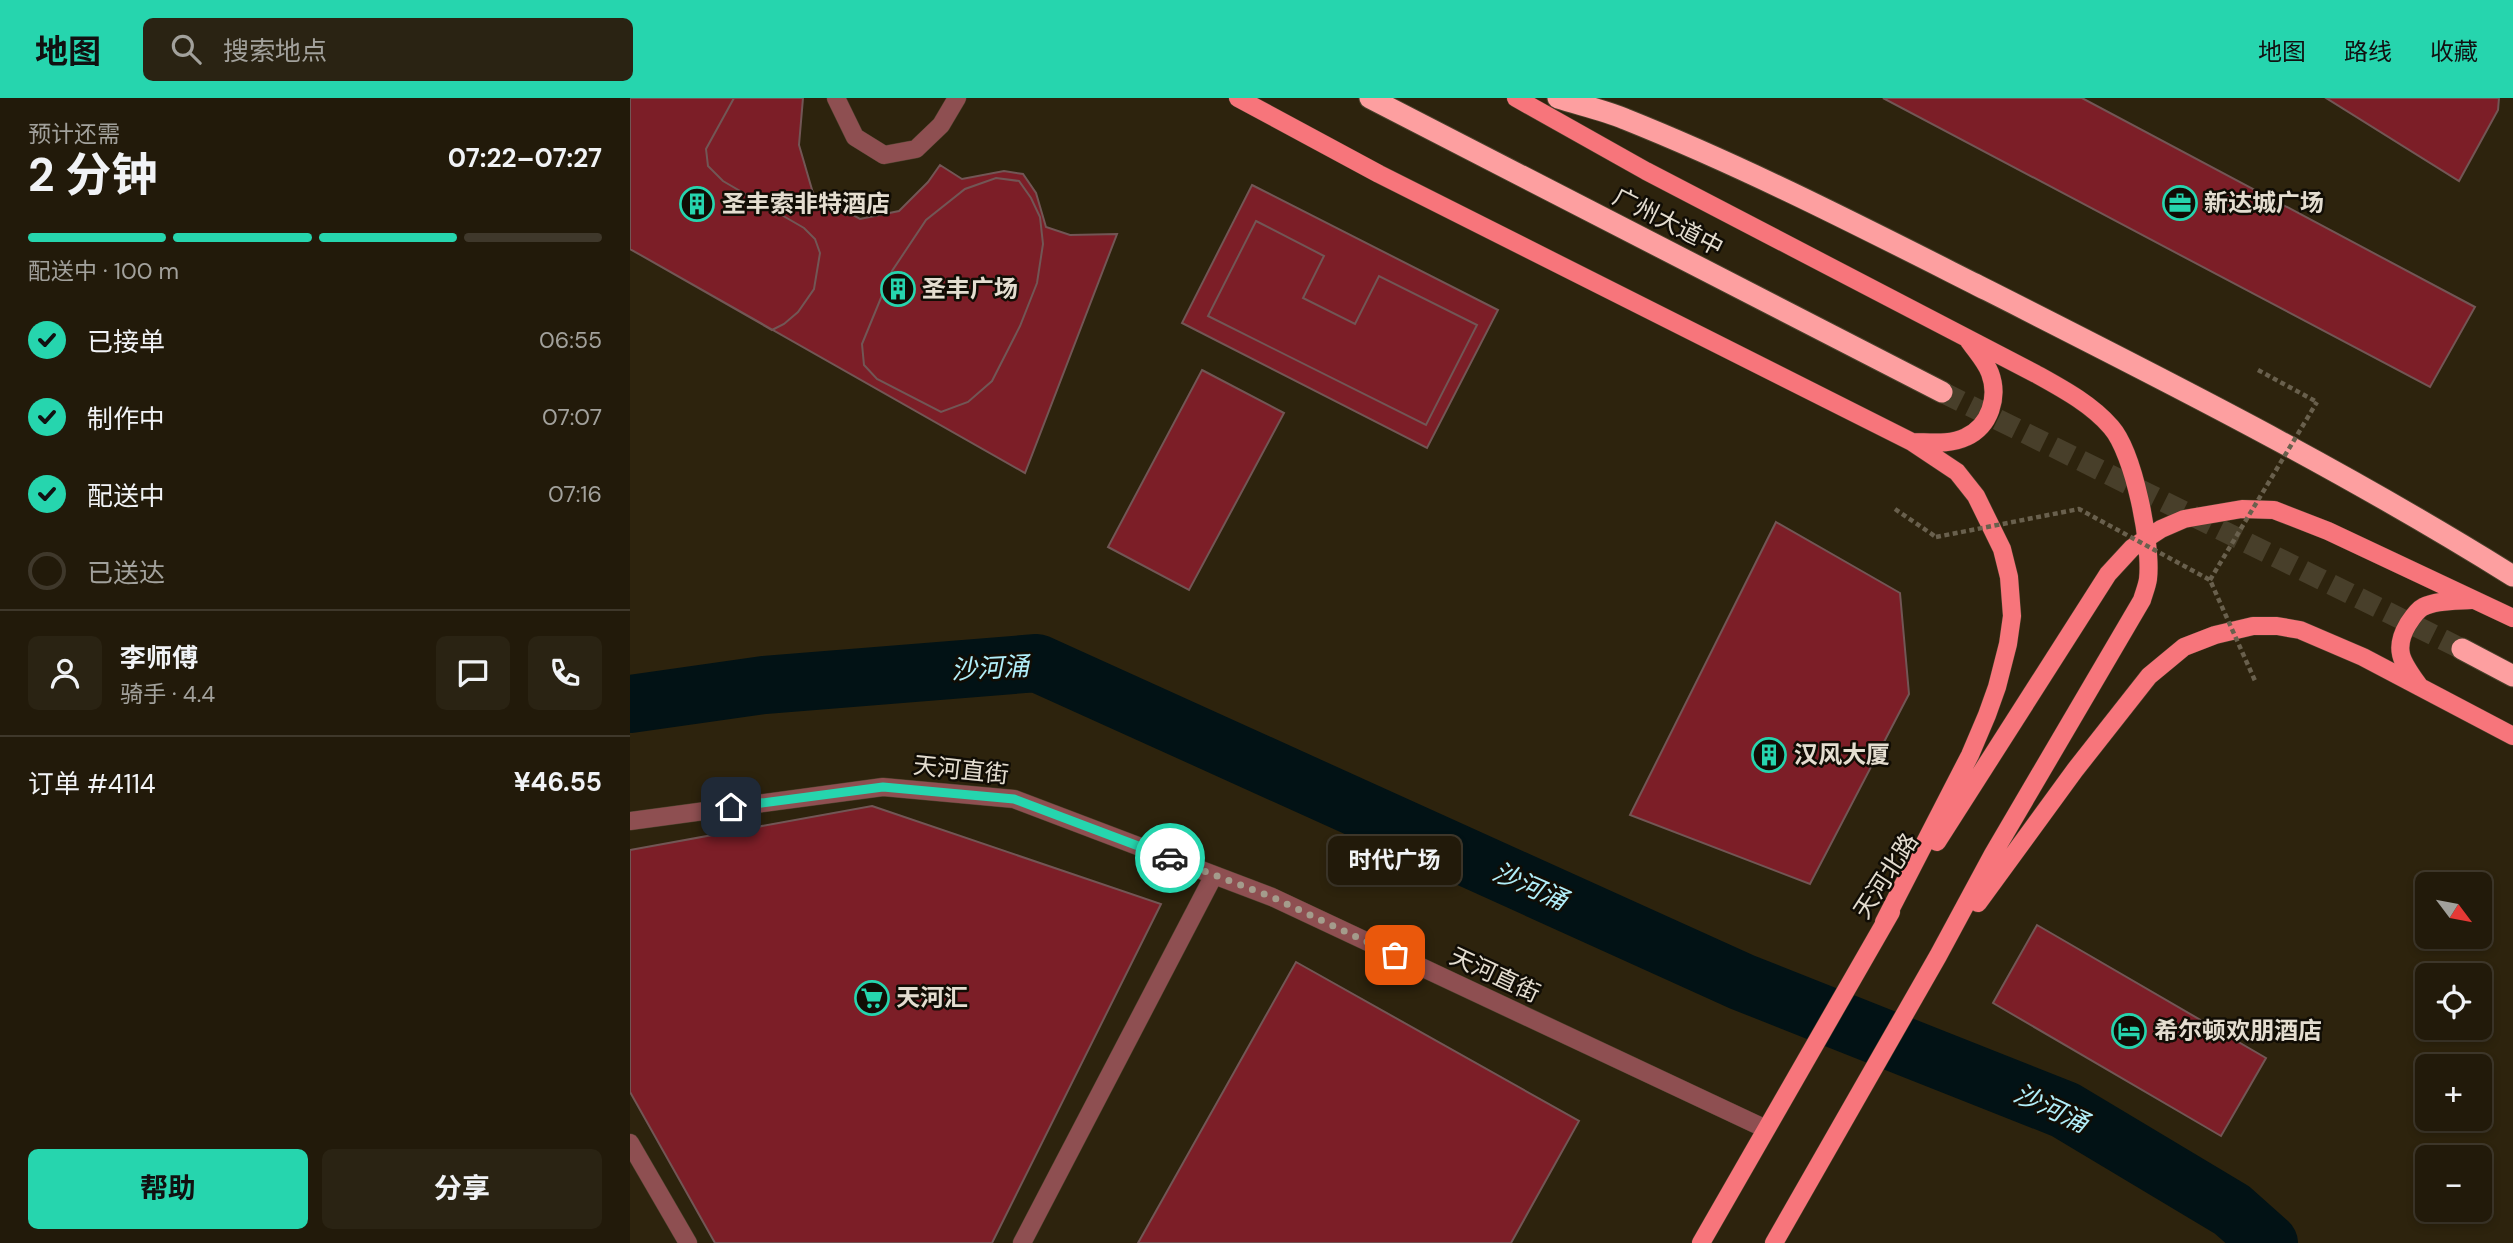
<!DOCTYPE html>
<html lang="zh">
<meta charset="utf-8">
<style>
body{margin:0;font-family:"DM Sans","Noto Sans SC",sans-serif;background:#2a2313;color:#f1f3f6;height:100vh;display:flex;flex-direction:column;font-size:26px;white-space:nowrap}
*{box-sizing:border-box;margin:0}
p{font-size:23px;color:#a2a19c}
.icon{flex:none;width:38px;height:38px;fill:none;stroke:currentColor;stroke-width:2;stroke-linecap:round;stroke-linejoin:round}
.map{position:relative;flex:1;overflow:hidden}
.details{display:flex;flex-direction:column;background:#221a0a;width:630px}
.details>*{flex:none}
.needle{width:46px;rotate:122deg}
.tools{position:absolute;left:1785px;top:774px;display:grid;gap:14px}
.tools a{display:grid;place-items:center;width:77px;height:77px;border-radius:10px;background:#221a0a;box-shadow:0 4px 10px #0003,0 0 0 2px #3f382b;font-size:35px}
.pin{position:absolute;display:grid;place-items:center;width:60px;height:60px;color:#fff;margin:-30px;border-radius:14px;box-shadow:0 4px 10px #0006}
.courier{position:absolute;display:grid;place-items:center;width:70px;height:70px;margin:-35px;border:5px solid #26d5ae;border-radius:50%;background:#fff;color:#222;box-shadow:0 2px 9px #0007}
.bubble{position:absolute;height:49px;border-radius:10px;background:#221a0a;box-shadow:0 4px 10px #0003,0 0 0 2px #3f382b;font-size:23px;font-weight:700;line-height:49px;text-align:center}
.headline em{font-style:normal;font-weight:700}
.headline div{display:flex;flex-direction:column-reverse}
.headline{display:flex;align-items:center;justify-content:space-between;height:119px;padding:0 28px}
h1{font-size:46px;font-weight:700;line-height:52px}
.bar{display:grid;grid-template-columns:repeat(4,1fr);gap:10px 7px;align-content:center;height:84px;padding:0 28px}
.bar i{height:9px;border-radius:5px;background:#3f382b}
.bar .on{background:#26d5ae}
.bar p{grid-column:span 4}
.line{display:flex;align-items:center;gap:18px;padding:0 28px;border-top:2px solid #3f382b}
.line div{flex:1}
.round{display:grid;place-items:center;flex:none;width:74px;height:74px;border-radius:10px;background:#2a2313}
ol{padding:0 28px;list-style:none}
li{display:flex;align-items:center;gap:21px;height:77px}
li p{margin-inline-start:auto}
li .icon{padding:7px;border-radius:50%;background:#26d5ae;color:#111;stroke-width:4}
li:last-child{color:#a2a19c}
li i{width:38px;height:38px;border:4px solid #3f382b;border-radius:50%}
.primary-button{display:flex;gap:14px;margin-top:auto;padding:14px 28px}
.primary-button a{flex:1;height:80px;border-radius:10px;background:#26d5ae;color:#111;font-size:28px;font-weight:700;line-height:80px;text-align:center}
.primary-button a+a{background:#2a2313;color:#f1f3f6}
header{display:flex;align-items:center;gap:42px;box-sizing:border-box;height:98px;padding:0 35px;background:#26d5ae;color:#111}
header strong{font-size:33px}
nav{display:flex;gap:38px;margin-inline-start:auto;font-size:24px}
.search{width:490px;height:63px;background:#2a2313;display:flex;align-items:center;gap:18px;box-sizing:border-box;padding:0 24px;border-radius:10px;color:#a2a19c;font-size:26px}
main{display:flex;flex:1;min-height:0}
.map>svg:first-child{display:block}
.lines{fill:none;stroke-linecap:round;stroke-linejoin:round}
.river{stroke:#021215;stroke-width:58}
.building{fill:#7c1e27;stroke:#725655;stroke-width:2}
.highway-tunnel{stroke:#483f2a;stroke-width:21;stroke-dasharray:21 10;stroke-linecap:butt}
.street-casing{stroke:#4a412c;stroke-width:19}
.primary-casing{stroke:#4a412c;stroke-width:19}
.highway-casing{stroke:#4a412c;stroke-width:23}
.path{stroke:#69604d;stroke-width:4.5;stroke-dasharray:5 3.5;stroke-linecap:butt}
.street{stroke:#8e4f51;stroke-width:18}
.primary{stroke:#f7757b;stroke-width:18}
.highway{stroke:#fd9fa0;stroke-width:21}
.path-bridge{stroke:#69604d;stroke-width:4.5;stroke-dasharray:5 3.5;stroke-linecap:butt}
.done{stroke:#a49c8c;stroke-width:7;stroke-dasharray:0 12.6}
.route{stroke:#26d5ae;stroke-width:9}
.labels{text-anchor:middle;stroke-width:5;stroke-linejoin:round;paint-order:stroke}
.poi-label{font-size:24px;font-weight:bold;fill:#e4ddd0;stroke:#110d05;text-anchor:start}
.street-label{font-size:24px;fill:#e4ddd0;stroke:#110d05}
.water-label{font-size:26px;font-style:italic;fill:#b1eef9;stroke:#110d05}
</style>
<header>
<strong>地图</strong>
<div class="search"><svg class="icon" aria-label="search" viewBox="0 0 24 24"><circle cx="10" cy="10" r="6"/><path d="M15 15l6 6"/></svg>搜索地点</div>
<nav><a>地图</a><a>路线</a><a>收藏</a></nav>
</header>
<main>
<section class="details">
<div class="headline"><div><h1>2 分钟</h1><p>预计还需</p></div><em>07:22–07:27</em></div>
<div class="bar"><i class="on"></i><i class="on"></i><i class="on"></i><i></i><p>配送中 · 100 m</p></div>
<ol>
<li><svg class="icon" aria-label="check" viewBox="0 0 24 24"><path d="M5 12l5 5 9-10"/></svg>已接单<p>06:55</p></li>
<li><svg class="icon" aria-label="check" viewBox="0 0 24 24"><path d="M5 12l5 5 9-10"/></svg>制作中<p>07:07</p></li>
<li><svg class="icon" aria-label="check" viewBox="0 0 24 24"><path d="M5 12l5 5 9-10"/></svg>配送中<p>07:16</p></li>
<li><i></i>已送达</li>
</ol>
<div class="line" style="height:126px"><a class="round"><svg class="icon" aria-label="person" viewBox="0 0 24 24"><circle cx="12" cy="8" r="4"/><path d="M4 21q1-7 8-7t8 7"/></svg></a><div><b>李师傅</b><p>骑手 · 4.4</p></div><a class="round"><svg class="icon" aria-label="chat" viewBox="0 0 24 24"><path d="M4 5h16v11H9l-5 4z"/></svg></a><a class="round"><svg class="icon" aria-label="phone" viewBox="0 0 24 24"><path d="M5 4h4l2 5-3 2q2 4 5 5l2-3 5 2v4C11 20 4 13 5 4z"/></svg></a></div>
<div class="line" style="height:91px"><div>订单 #4114</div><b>¥46.55</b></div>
<div class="primary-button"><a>帮助</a><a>分享</a></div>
</section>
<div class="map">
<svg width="1883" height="1145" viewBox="0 0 1883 1145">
<rect width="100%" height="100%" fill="#2d230d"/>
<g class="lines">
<path class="river" d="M0 606 134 587 407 565 1112 884 1435 1012 1602 1112 1639 1145"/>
</g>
<path class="building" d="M0 0H173L169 47 183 95 230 121 269 113 298 84 310 67 332 81 374 73 393 76 406 95 416 129 440 137 487 136 395 375 0 151Z
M0 0H104L76 51 78 68 93 83 174 130 185 141 190 155 184 191 168 214 154 226 142 232 0 151Z
M1253 0H1452L1845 209 1800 289Z
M1696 0H1869L1868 12 1829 83Z
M366 80 389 83 401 100 410 119 413 146 407 185 390 228 362 283 338 304 311 314 247 281 234 267 232 246 262 173 296 122 335 91Z
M622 87 868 212 797 350 552 225Z
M626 123 694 158 673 200 725 226 749 178 847 227 796 327 578 218Z
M572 272 654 315 559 492 478 449Z
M1146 424 1270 495 1279 596 1180 786 1000 717Z
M242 708 531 806 362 1145H85L0 994V752Z
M1407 827 1636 960 1591 1038 1363 905Z
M666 864 949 1023 881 1145H508Z"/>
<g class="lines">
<path class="highway-tunnel" d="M1312 294 1832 551"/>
<g class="street-casing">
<path id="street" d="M206 0 225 39 254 57 286 51 311 27 327 0
M0 723 253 689 384 701 642 799 1136 1031
M0 1045 58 1145
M392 1145 584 777"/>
</g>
<g class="primary-casing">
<path id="primary" d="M608 0 749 76 1282 344 1327 374 1346 398 1372 451 1379 479 1382 518 1378 546 1367 589 1357 617 1340 657 1254 824
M886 0 1016 73 1406 276C1433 291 1461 306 1481 329 1504 355 1522 447 1518 481 1517 488 1514 495 1512 502L1363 756 1308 858 1144 1145
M1282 344C1300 344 1320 347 1336 339 1360 328 1369 299 1360 275 1356 264 1346 253 1339 243
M1790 589C1773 565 1762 553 1778 526 1782 520 1787 512 1793 509 1806 502 1826 503 1841 502
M1307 744 1478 476 1502 450 1531 431 1554 421 1612 411 1644 412 1698 433 1883 520
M1348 805 1445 672 1519 578 1554 549 1585 537 1623 528H1647L1670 532 1733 559 1883 638
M1071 1145 1261 814"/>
</g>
<g class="highway-casing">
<path id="highway" d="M740 0 1312 294
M928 0C950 7 974 12 995 21 1115 69 1230 128 1345 186 1527 278 1710 370 1883 478
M1832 551 1883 578"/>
</g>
<path class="path" d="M1628 272 1687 304
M1265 411 1306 439"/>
<use href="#street" class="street"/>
<use href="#primary" class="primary"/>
<use href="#highway" class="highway"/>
<path class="path-bridge" d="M1306 439 1449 411 1580 482 1626 585
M1580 482 1687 304"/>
</g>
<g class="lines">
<path class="done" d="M540 760 642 799 765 857"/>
<path class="route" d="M101 709 253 689 384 701 540 760"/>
</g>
<defs>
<g id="office-ring" transform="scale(1.75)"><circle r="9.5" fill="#110d05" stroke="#26d5ae" stroke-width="1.5"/><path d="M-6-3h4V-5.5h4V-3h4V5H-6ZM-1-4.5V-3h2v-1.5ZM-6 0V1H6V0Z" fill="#26d5ae"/></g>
<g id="building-ring" transform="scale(1.75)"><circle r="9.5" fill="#110d05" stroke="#26d5ae" stroke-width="1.5"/><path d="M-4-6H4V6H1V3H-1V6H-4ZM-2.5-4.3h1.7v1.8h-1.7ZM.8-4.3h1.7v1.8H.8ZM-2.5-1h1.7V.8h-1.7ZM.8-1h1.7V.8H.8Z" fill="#26d5ae"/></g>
<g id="supermarket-ring" transform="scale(1.75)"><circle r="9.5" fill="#110d05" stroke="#26d5ae" stroke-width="1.5"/><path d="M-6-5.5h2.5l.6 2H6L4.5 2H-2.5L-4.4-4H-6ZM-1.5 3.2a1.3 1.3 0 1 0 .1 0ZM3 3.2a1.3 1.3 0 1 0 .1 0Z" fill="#26d5ae"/></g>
<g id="hotel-ring" transform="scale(1.75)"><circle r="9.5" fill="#110d05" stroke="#26d5ae" stroke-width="1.5"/><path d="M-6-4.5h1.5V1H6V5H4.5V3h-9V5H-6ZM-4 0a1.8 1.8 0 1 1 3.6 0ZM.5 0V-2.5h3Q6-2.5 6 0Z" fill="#26d5ae"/></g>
</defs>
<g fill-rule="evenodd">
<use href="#office-ring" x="1550" y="105"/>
<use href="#building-ring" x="67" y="106"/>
<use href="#building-ring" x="268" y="191"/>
<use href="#building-ring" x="1139" y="657"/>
<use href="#supermarket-ring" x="242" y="900"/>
<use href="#hotel-ring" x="1499" y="933"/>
</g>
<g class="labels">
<g class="poi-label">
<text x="1574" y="113">新达城广场</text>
<text x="92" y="114">圣丰索非特酒店</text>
<text x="292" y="199">圣丰广场</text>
<text x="1164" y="665">汉风大厦</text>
<text x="266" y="908">天河汇</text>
<text x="1524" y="941">希尔顿欢朋酒店</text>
</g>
<g class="street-label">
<text transform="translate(1038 124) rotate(27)" y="8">广州大道中</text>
<text transform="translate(331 672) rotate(6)" y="8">天河直街</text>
<text transform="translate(1256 778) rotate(-57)" y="8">天河北路</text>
<text transform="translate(865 877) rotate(25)" y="8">天河直街</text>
</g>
<g class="water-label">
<text transform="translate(360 570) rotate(-3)" y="9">沙河涌</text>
<text transform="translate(900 788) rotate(24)" y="9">沙河涌</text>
<text transform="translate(1421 1010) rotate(25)" y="9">沙河涌</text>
</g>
</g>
</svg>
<div class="tools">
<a><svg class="needle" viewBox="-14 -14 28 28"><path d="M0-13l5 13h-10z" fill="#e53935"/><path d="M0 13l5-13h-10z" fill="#a2a19c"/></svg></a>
<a><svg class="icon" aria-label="locate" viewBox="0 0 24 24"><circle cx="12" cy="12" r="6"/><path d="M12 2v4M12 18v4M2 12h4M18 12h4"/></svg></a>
<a>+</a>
<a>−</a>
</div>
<div class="pin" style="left:765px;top:857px;background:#ea580c"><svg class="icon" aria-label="bag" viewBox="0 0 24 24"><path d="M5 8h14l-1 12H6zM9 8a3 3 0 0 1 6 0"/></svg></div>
<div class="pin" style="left:101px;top:709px;background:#1f2937"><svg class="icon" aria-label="home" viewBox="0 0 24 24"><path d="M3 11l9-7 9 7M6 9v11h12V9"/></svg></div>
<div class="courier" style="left:540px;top:760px"><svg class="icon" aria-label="car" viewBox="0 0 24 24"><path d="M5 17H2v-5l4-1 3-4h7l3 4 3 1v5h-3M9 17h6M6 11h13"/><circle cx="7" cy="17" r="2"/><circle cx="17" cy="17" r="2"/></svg></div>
<div class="bubble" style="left:698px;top:738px;width:133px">时代广场</div>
</div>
</main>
